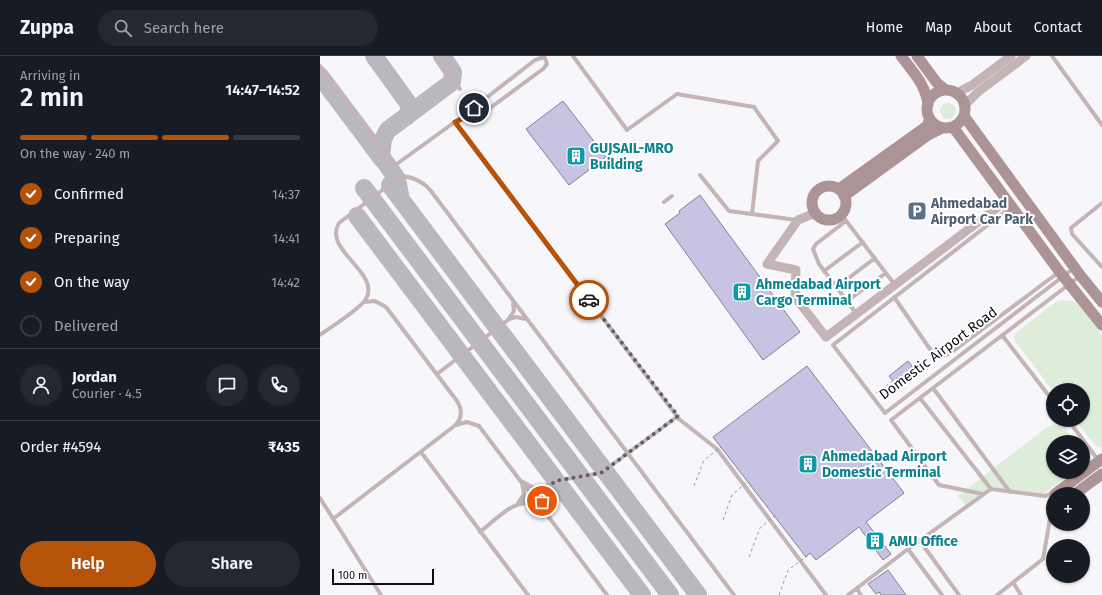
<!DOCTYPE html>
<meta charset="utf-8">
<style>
body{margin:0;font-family:"Fira Sans",sans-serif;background:#242831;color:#f1f3f6;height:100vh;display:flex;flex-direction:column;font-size:15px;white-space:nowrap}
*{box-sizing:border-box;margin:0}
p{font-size:13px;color:#9ea1a6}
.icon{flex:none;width:22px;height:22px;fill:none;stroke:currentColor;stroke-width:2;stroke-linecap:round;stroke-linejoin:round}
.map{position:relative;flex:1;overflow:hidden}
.drawer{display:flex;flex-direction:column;background:#171b24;width:320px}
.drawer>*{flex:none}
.controls{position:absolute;left:726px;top:327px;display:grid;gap:8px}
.controls a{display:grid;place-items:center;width:44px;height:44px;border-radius:50%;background:#171b24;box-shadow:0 1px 3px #0004;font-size:20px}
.scale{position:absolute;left:12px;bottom:10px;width:102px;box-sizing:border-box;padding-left:4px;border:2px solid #0d0c13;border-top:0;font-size:11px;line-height:14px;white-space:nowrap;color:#0d0c13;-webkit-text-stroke:3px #fff;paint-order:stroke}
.pin{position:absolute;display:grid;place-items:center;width:34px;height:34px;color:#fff;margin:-17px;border:2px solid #fff;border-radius:50%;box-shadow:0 1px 4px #0007}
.courier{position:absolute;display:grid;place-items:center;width:40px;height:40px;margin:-20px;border:3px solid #b45309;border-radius:50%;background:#fff;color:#222;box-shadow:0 1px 5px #0007}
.overview em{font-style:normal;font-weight:600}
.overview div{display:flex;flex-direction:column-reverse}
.overview{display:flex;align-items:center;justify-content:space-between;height:68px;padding:0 20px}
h1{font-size:26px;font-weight:600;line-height:30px}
.bar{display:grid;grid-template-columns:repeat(4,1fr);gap:6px 4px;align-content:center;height:48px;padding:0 20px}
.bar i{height:5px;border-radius:3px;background:#363941}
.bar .current{background:#b45309}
.bar p{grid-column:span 4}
.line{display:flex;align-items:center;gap:10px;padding:0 20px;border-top:1px solid #363941}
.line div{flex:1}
.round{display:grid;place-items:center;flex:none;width:42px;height:42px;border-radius:21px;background:#242831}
ol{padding:0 20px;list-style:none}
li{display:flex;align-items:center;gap:12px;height:44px}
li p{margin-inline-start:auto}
li .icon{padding:4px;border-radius:50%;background:#b45309;color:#fff;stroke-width:4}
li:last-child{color:#9ea1a6}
li i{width:22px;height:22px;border:2px solid #363941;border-radius:50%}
.primary-button{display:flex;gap:8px;margin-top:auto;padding:8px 20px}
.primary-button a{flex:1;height:46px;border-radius:24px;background:#b45309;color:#fff;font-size:16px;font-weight:600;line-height:46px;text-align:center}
.primary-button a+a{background:#242831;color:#f1f3f6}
header{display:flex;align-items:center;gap:24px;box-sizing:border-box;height:56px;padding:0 20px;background:#171b24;border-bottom:1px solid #363941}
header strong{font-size:19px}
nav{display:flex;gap:22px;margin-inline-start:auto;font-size:14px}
.search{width:280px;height:36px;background:#242831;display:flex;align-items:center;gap:10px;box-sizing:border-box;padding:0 14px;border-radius:22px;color:#9ea1a6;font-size:15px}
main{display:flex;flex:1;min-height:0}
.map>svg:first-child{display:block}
.green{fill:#ddedd9}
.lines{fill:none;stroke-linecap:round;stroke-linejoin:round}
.taxiway{stroke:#b9b8be;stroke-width:18}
.building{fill:#c7c3e3;stroke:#828095}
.path{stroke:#9b9aa0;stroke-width:1;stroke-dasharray:3 3;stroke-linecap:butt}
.service{stroke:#c5b4b6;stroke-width:4}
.tertiary{stroke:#c5b4b6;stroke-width:9}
.secondary{stroke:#ac9396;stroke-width:11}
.path-bridge{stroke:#9b9aa0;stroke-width:1;stroke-dasharray:3 3;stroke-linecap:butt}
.done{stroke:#5f5e64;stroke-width:4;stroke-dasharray:0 7.2}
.route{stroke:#b45309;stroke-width:5}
.labels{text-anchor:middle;stroke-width:4;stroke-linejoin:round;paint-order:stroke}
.culture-label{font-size:14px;font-weight:bold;fill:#0d838f;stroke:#fff;text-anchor:start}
.service-label{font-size:14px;font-weight:bold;fill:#4e5e75;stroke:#fff;text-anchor:start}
.street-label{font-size:14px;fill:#0d0c13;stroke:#fff}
</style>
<header>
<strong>Zuppa</strong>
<div class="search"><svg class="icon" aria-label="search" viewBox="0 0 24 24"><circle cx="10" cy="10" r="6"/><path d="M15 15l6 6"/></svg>Search here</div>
<nav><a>Home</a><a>Map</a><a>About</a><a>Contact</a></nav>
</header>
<main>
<section class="drawer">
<div class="overview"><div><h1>2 min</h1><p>Arriving in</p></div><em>14:47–14:52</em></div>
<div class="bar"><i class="current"></i><i class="current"></i><i class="current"></i><i></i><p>On the way · 240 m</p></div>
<ol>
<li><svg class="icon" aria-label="check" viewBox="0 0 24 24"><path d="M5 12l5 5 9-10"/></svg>Confirmed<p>14:37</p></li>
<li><svg class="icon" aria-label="check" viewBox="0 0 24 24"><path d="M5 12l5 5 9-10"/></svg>Preparing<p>14:41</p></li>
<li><svg class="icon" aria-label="check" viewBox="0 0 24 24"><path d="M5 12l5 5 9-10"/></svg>On the way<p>14:42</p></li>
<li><i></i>Delivered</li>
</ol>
<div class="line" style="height:72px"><a class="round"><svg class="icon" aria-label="person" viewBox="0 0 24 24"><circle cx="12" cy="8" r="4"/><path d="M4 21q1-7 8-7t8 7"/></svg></a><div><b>Jordan</b><p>Courier · 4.5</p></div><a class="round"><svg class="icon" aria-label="chat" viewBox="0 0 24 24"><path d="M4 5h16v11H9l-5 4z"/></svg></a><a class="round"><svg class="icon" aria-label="phone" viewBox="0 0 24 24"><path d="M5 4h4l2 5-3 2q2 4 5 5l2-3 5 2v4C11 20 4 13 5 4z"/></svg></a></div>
<div class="line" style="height:52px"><div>Order #4594</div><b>₹435</b></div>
<div class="primary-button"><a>Help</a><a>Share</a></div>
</section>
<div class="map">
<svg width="782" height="539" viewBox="0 0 782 539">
<rect width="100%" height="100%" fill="#f7f6fb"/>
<path class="green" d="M620 55a8 8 0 1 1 16 0a8 8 0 1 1-16 0Z
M743 244 756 246 763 252 782 279V392L776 390 755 364H763V334L733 335 695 285 694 281 697 276 736 246Z
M734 369 744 371 755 386H733V416H754L723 438 671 431 646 450 638 440 727 371Z"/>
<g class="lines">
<path class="taxiway" d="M54 0 88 47 90 54 86 61
M0 20 63 104
M70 129 378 539
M44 132 350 539
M80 138 77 123 61 100 63 83 68 74 132 26 133 16 122 0
M37 160 322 539"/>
</g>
<path class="building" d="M243 45 286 101 249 129 206 73Z
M380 139 480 276 443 304 345 168 360 157 359 155Z
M588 305 596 315 577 330 569 320Z
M487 310 584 437 546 466 571 498 563 504 539 471 496 504 490 497 486 501 393 381Z
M568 514 586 539H561L559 536 556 538 548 528Z"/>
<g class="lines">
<path class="path" d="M556 337 580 320"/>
<path class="service" d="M115 0 140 33
M253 0 307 74 357 38 434 51 458 85 438 105 432 158
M732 0 782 69
M0 10 74 110 139 63 162 58 223 13 227 8 224 0
M151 59 157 49 215 4 224 1
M135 66 359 363 397 393 506 539
M380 119 409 155 477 164
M344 146 352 140
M782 147 751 172 752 178 782 211
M691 151 513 289 565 357 754 212
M521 158 575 229
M526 165 496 188 493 193 499 208 536 257
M504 215 543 186
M517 231 555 202
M574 241 612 296 623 300 632 296 739 216
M527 245 566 217
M189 263 196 261 206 263
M0 279C11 271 40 253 46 243 61 216 2 194 19 167L81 120C93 121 103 125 111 135L414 539
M682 279 733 345
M117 318 188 264 194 255 193 248
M613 332 690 436
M600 342 671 433
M748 364 779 405
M136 369 147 366 159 370 202 427 204 438 198 447 235 425 281 417 358 360
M101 396 208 539
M201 425 214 432 229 430 223 441 222 452Z
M663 438 619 429 571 364 760 220
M0 442 61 539
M13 463 133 371C142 364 143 355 137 345L66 251 55 245 44 246
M160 476C178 462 199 436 222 452L287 539
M600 485 639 539
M694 528 701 539
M537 533 541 539
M528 539 588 493
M622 539 588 493 671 433 725 440 734 437
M677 539 723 503 731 457 733 455"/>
<path class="tertiary" d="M637 37 652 29 691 0
M645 49 658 36 706 0
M495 157 478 164 447 208 476 214 475 241 506 281 686 145"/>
<path class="secondary" d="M581 0C593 16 606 29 608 49
M597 0 617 27 626 34
M607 53a19 19 0 1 1 38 0a19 19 0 1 1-38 0Z
M644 60 760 219 782 246
M633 71 739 215 782 269
M492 147a17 17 0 1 1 34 0a17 17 0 1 1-34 0Z
M519 133 607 70 610 63
M524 140 608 79 622 72
M735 438 782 403
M755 438 782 418"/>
<path class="path-bridge" d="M374 430 384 404 401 391
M403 464 412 439 428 425
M429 501 440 472 454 460
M459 539 468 514 486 501"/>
</g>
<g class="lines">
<path class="done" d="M222 445 226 434 235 425 281 417 358 360 269 244"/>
<path class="route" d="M154 52 151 59 135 66 269 244"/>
</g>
<defs>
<g id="building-square" transform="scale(1)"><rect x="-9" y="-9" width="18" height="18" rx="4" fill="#0f9aa8" stroke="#fff"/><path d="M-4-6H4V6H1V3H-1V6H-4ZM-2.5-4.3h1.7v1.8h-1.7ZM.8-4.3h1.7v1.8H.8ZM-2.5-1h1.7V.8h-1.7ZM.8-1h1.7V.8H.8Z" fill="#fff"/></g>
<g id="parking-square" transform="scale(1)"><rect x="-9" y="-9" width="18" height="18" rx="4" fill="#5c6f8a" stroke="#fff"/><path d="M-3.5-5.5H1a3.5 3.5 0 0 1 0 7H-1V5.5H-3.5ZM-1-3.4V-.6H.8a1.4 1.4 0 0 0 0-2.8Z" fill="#fff"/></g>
</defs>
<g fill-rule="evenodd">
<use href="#building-square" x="256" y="100"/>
<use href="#parking-square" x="597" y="155"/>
<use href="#building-square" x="422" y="236"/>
<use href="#building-square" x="488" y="408"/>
<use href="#building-square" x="555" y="485"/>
</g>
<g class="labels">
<g class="culture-label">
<text x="270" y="97">GUJSAIL-MRO<tspan x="270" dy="16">Building</tspan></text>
<text x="436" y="233">Ahmedabad Airport<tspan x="436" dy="16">Cargo Terminal</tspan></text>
<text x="502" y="405">Ahmedabad Airport<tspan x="502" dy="16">Domestic Terminal</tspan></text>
<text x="569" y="490">AMU Office</text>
</g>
<g class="service-label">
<text x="611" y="152">Ahmedabad<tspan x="611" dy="16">Airport Car Park</tspan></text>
</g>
<g class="street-label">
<text transform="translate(618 297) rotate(-37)" y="5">Domestic Airport Road</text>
</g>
</g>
</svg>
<div class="controls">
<a><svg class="icon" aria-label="locate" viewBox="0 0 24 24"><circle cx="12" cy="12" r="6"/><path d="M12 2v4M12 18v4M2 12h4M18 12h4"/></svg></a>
<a><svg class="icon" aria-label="layers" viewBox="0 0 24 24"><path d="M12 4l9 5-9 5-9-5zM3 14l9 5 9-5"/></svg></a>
<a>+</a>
<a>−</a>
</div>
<div class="scale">100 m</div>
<div class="pin" style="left:222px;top:445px;background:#ea580c"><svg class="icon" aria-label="bag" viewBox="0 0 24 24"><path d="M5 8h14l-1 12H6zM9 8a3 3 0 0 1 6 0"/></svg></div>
<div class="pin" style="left:154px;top:52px;background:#1f2937"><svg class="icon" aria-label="home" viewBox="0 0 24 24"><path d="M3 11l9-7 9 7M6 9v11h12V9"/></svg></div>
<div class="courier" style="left:269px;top:244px"><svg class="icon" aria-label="car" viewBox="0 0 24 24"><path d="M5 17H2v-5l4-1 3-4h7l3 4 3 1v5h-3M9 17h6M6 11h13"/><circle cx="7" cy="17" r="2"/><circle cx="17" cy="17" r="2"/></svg></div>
</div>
</main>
